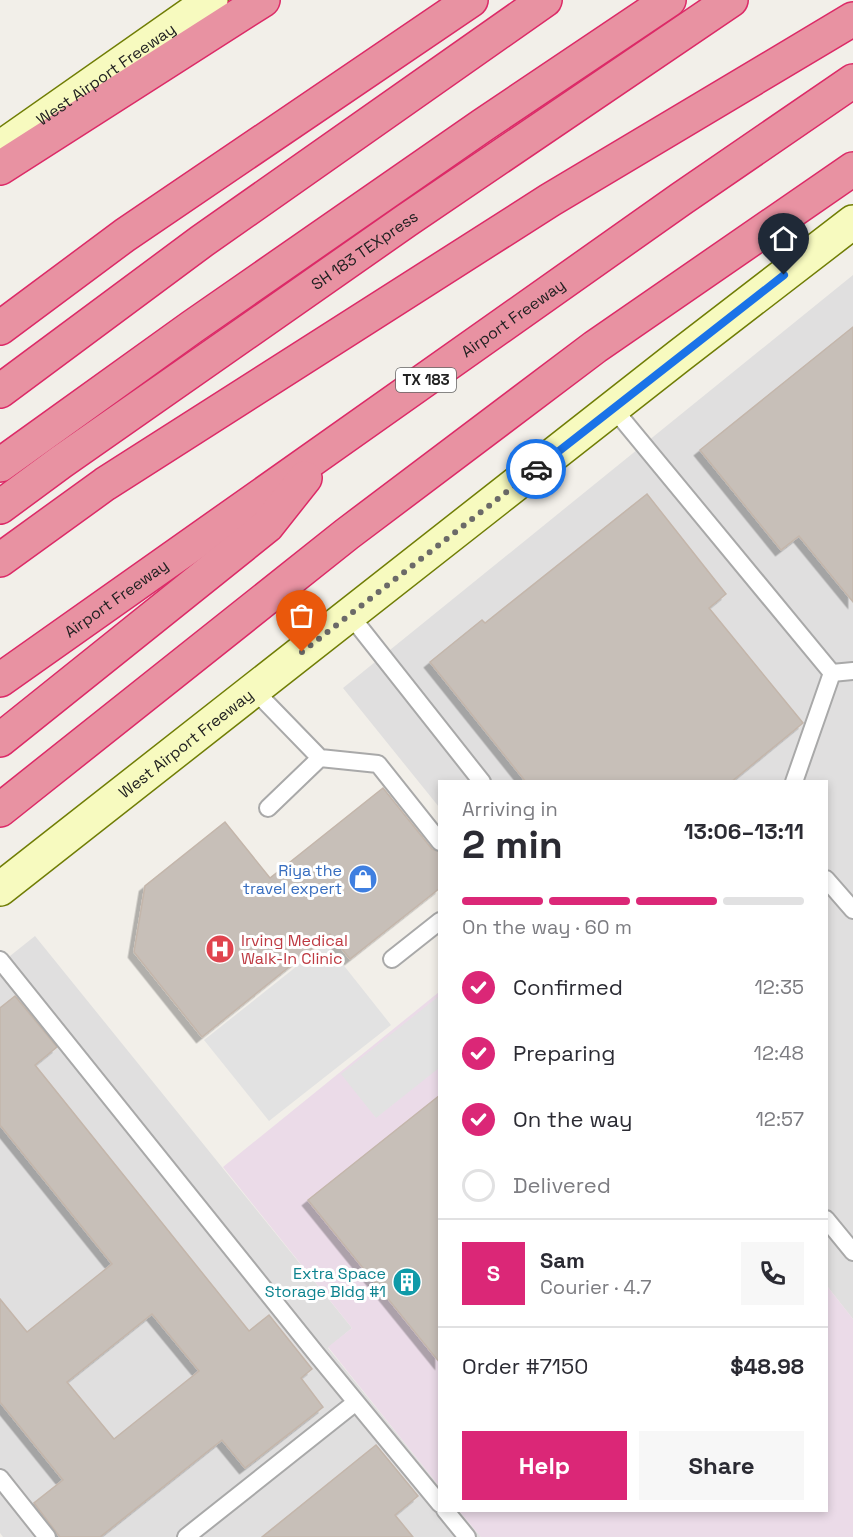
<!DOCTYPE html>
<meta charset="utf-8">
<style>
body{margin:0;font-family:"Space Grotesk",sans-serif;background:#f7f7f7;color:#2b2b33;height:100vh;display:flex;flex-direction:column;font-size:22px;white-space:nowrap}
*{box-sizing:border-box;margin:0}
p{font-size:20px;color:#7c7c81}
.icon{flex:none;width:33px;height:33px;fill:none;stroke:currentColor;stroke-width:2;stroke-linecap:round;stroke-linejoin:round}
.map{position:relative;flex:1;overflow:hidden}
.drawer{position:absolute;left:438px;top:780px;width:390px;height:732px;display:flex;flex-direction:column;background:#fff;border-radius:0px;box-shadow:0 3px 9px #0003}
.drawer>*{flex:none}
.pin{position:absolute;display:grid;place-items:center;width:51px;height:51px;color:#fff;margin:-62px -26px;border-radius:50% 50% 50% 0;rotate:-45deg;box-shadow:0 0 6px #0007}
.pin .icon{rotate:45deg}
.courier{position:absolute;display:grid;place-items:center;width:60px;height:60px;margin:-30px;border:4px solid #1a73e8;border-radius:50%;background:#fff;color:#222;box-shadow:0 2px 8px #0007}
.headline em{font-style:normal;font-weight:700}
.headline div{display:flex;flex-direction:column-reverse}
.headline{display:flex;align-items:center;justify-content:space-between;height:102px;padding:0 24px}
h1{font-size:39px;font-weight:700;line-height:45px}
.bar{display:grid;grid-template-columns:repeat(4,1fr);gap:9px 6px;align-content:center;height:72px;padding:0 24px}
.bar i{height:8px;border-radius:4px;background:#e1e1e2}
.bar .on{background:#db2777}
.bar p{grid-column:span 4}
.line{display:flex;align-items:center;gap:15px;padding:0 24px;border-top:2px solid #e1e1e2}
.line div{flex:1}
.round{display:grid;place-items:center;flex:none;width:63px;height:63px;border-radius:0px;background:#f7f7f7}
ol{padding:0 24px;list-style:none}
li{display:flex;align-items:center;gap:18px;height:66px}
li p{margin-inline-start:auto}
li .icon{padding:6px;border-radius:50%;background:#db2777;color:#fff;stroke-width:4}
li:last-child{color:#7c7c81}
li i{width:33px;height:33px;border:3px solid #e1e1e2;border-radius:50%}
.primary-button{display:flex;gap:12px;margin-top:auto;padding:12px 24px}
.primary-button a{flex:1;height:69px;border-radius:0px;background:#db2777;color:#fff;font-size:24px;font-weight:700;line-height:69px;text-align:center}
.primary-button a+a{background:#f7f7f7;color:#2b2b33}
.map>svg:first-child{display:block}
.residential{fill:#e0dfdf}
.industrial{fill:#ebdbe8}
.parking{fill:#e2e2e2}
.building{fill:#c7bfb8;stroke:#c4b6ab;stroke-width:1.5;fill-rule:evenodd;filter:url(#shadow)}
.lines{fill:none;stroke-linecap:round;stroke-linejoin:round}
.lane-casing{stroke:#a9a9a9;stroke-width:20}
.secondary-casing{stroke:#707d05;stroke-width:36}
.highway-casing{stroke:#dc2a67;stroke-width:36}
.lane{stroke:#fff;stroke-width:16}
.secondary{stroke:#f7fabf;stroke-width:33}
.highway{stroke:#e892a2;stroke-width:33}
.done{stroke:#6b6a68;stroke-width:6;stroke-dasharray:0 10.8}
.route{stroke:#1a73e8;stroke-width:8}
.labels{text-anchor:middle;stroke-width:6;stroke-linejoin:round;paint-order:stroke}
.shield{fill:#fff;stroke:#646464;stroke-width:1.5}
.shield-label{font-size:15px;font-weight:bold;fill:#222}
.street-label{font-size:16px;fill:#222;stroke:#fff}
.shop-label{font-size:16px;fill:#366cbe;stroke:#fff;text-anchor:end}
.health-label{font-size:16px;fill:#be3a42;stroke:#fff;text-anchor:start}
.culture-label{font-size:16px;fill:#0d838f;stroke:#fff;text-anchor:end}
</style>
<div class="map">
<svg width="853" height="1537" viewBox="0 0 853 1537">
<defs>
<filter id="shadow"><feDropShadow dx="-5.5" dy="5.5" stdDeviation="0" flood-color="#0004"/></filter>
</defs>
<rect width="100%" height="100%" fill="#f2efe9"/>
<path class="residential" d="M853 275V1319L827 1286 826 782H440L439 807 343 688Z
M35 936 352 1328 328 1348 439 1486 440 1510 459 1511 481 1537H3L0 1533V964Z"/>
<path class="industrial" d="M439 992V1486L328 1347 352 1328 223 1167Z
M827 1286 853 1319V1537H481L459 1511 826 1510Z"/>
<path class="parking" d="M326 943 391 1025 269 1121 204 1040Z
M439 996V1068L376 1118 341 1074Z"/>
<path class="building" d="M853 327V602L799 536 781 550 700 450Z
M647 494 726 594 709 608 803 723 731 782H526L430 662 482 620 485 623Z
M383 788 432 849 440 852V888L350 959 330 934 202 1037 134 952 145 886 225 822 270 878Z
M15 996 57 1047 35 1065 249 1331 269 1315 312 1369 301 1378 323 1407 245 1468 222 1440 100 1537H60L34 1503 63 1480 0 1402V1299L27 1332 112 1264 0 1125V1008ZM152 1314 199 1371 114 1439 67 1382Z
M440 1095V1363L308 1200Z
M376 1445 418 1496 395 1515 413 1537H262Z"/>
<g class="lines">
<g class="lane-casing">
<path id="lane" d="M613 408 832 673 853 671
M350 615 482 782
M254 690 320 758 268 808
M320 758 378 764 440 842
M794 782 832 673
M826 879 853 910
M392 959 440 921
M0 960 318 1356 440 1504
M826 1219 853 1252
M0 1478 47 1537
M445 1510 467 1537
M186 1537 356 1402"/>
</g>
<g class="secondary-casing">
<g id="secondary">
<path id="s1" d="M0 148 211 0"/>
<path id="s2" d="M0 889 679 356 853 222"/>
</g>
</g>
<g class="highway-casing">
<g id="highway">
<path d="M0 168 263 0"/>
<path d="M0 328 125 235 471 0"/>
<path d="M0 391 202 241 545 0"/>
<path d="M0 465 192 327 483 125 669 0"/>
<path id="s3" d="M0 507 61 462 407 220 731 0"/>
<path d="M0 560 105 484 550 200 853 19"/>
<path id="s4" d="M0 680 681 199 853 81"/>
<path d="M0 740 267 526 305 478"/>
<path d="M0 810 347 534 595 347 853 169"/>
</g>
</g>
<use href="#lane" class="lane"/>
<use href="#secondary" class="secondary"/>
<use href="#highway" class="highway"/>
</g>
<g class="lines">
<path class="done" d="M302 652 536 469"/>
<path class="route" d="M536 469 784 275"/>
</g>
<defs>
<g id="shop-disc" transform="scale(1.5)"><circle r="9.5" fill="#3f7fe0" stroke="#fff"/><path d="M-5-2.5h2.3a2.7 3.5 0 0 1 5.4 0H5L5.5 6h-11ZM-1.5-2.5h3a1.5 2.3 0 0 0-3 0Z" fill="#fff"/></g>
<g id="hospital-disc" transform="scale(1.5)"><circle r="9.5" fill="#e0444e" stroke="#fff"/><path d="M-5-5h3v3.5h4V-5h3V5h-3V1.5h-4V5h-3Z" fill="#fff"/></g>
<g id="building-disc" transform="scale(1.5)"><circle r="9.5" fill="#0f9aa8" stroke="#fff"/><path d="M-4-6H4V6H1V3H-1V6H-4ZM-2.5-4.3h1.7v1.8h-1.7ZM.8-4.3h1.7v1.8H.8ZM-2.5-1h1.7V.8h-1.7ZM.8-1h1.7V.8H.8Z" fill="#fff"/></g>
</defs>
<g fill-rule="evenodd">
<use href="#shop-disc" x="363" y="879"/>
<use href="#hospital-disc" x="220" y="949"/>
<use href="#building-disc" x="407" y="1282"/>
</g>
<g class="labels">
<rect class="shield" x="396" y="368" width="60" height="24" rx="4.5"/>
<g class="shield-label">
<text x="426" y="385">TX 183</text>
</g>
<g class="street-label">
<text dy="6" stroke="none"><textPath href="#s1" startOffset="129">West Airport Freeway</textPath></text>
<text dy="6" stroke="none"><textPath href="#s3" startOffset="446">SH 183 TEXpress</textPath></text>
<text dy="6" stroke="none"><textPath href="#s4" startOffset="628">Airport Freeway</textPath></text>
<text dy="6" stroke="none"><textPath href="#s4" startOffset="142">Airport Freeway</textPath></text>
<text dy="6" stroke="none"><textPath href="#s2" startOffset="236">West Airport Freeway</textPath></text>
</g>
<g class="shop-label">
<text x="342" y="876">Riya the<tspan x="342" dy="18">travel expert</tspan></text>
</g>
<g class="health-label">
<text x="241" y="946">Irving Medical<tspan x="241" dy="18">Walk-In Clinic</tspan></text>
</g>
<g class="culture-label">
<text x="386" y="1279">Extra Space<tspan x="386" dy="18">Storage Bldg #1</tspan></text>
</g>
</g>
</svg>
<div class="pin" style="left:302px;top:652px;background:#ea580c"><svg class="icon" aria-label="bag" viewBox="0 0 24 24"><path d="M5 8h14l-1 12H6zM9 8a3 3 0 0 1 6 0"/></svg></div>
<div class="pin" style="left:784px;top:275px;background:#1f2937"><svg class="icon" aria-label="home" viewBox="0 0 24 24"><path d="M3 11l9-7 9 7M6 9v11h12V9"/></svg></div>
<div class="courier" style="left:536px;top:469px"><svg class="icon" aria-label="car" viewBox="0 0 24 24"><path d="M5 17H2v-5l4-1 3-4h7l3 4 3 1v5h-3M9 17h6M6 11h13"/><circle cx="7" cy="17" r="2"/><circle cx="17" cy="17" r="2"/></svg></div>
<section class="drawer">
<div class="headline"><div><h1>2 min</h1><p>Arriving in</p></div><em>13:06–13:11</em></div>
<div class="bar"><i class="on"></i><i class="on"></i><i class="on"></i><i></i><p>On the way · 60 m</p></div>
<ol>
<li><svg class="icon" aria-label="check" viewBox="0 0 24 24"><path d="M5 12l5 5 9-10"/></svg>Confirmed<p>12:35</p></li>
<li><svg class="icon" aria-label="check" viewBox="0 0 24 24"><path d="M5 12l5 5 9-10"/></svg>Preparing<p>12:48</p></li>
<li><svg class="icon" aria-label="check" viewBox="0 0 24 24"><path d="M5 12l5 5 9-10"/></svg>On the way<p>12:57</p></li>
<li><i></i>Delivered</li>
</ol>
<div class="line" style="height:108px"><b class="round" style="background:#db2777;color:#fff">S</b><div><b>Sam</b><p>Courier · 4.7</p></div><a class="round"><svg class="icon" aria-label="phone" viewBox="0 0 24 24"><path d="M5 4h4l2 5-3 2q2 4 5 5l2-3 5 2v4C11 20 4 13 5 4z"/></svg></a></div>
<div class="line" style="height:78px"><div>Order #7150</div><b>$48.98</b></div>
<div class="primary-button"><a>Help</a><a>Share</a></div>
</section>
</div>
